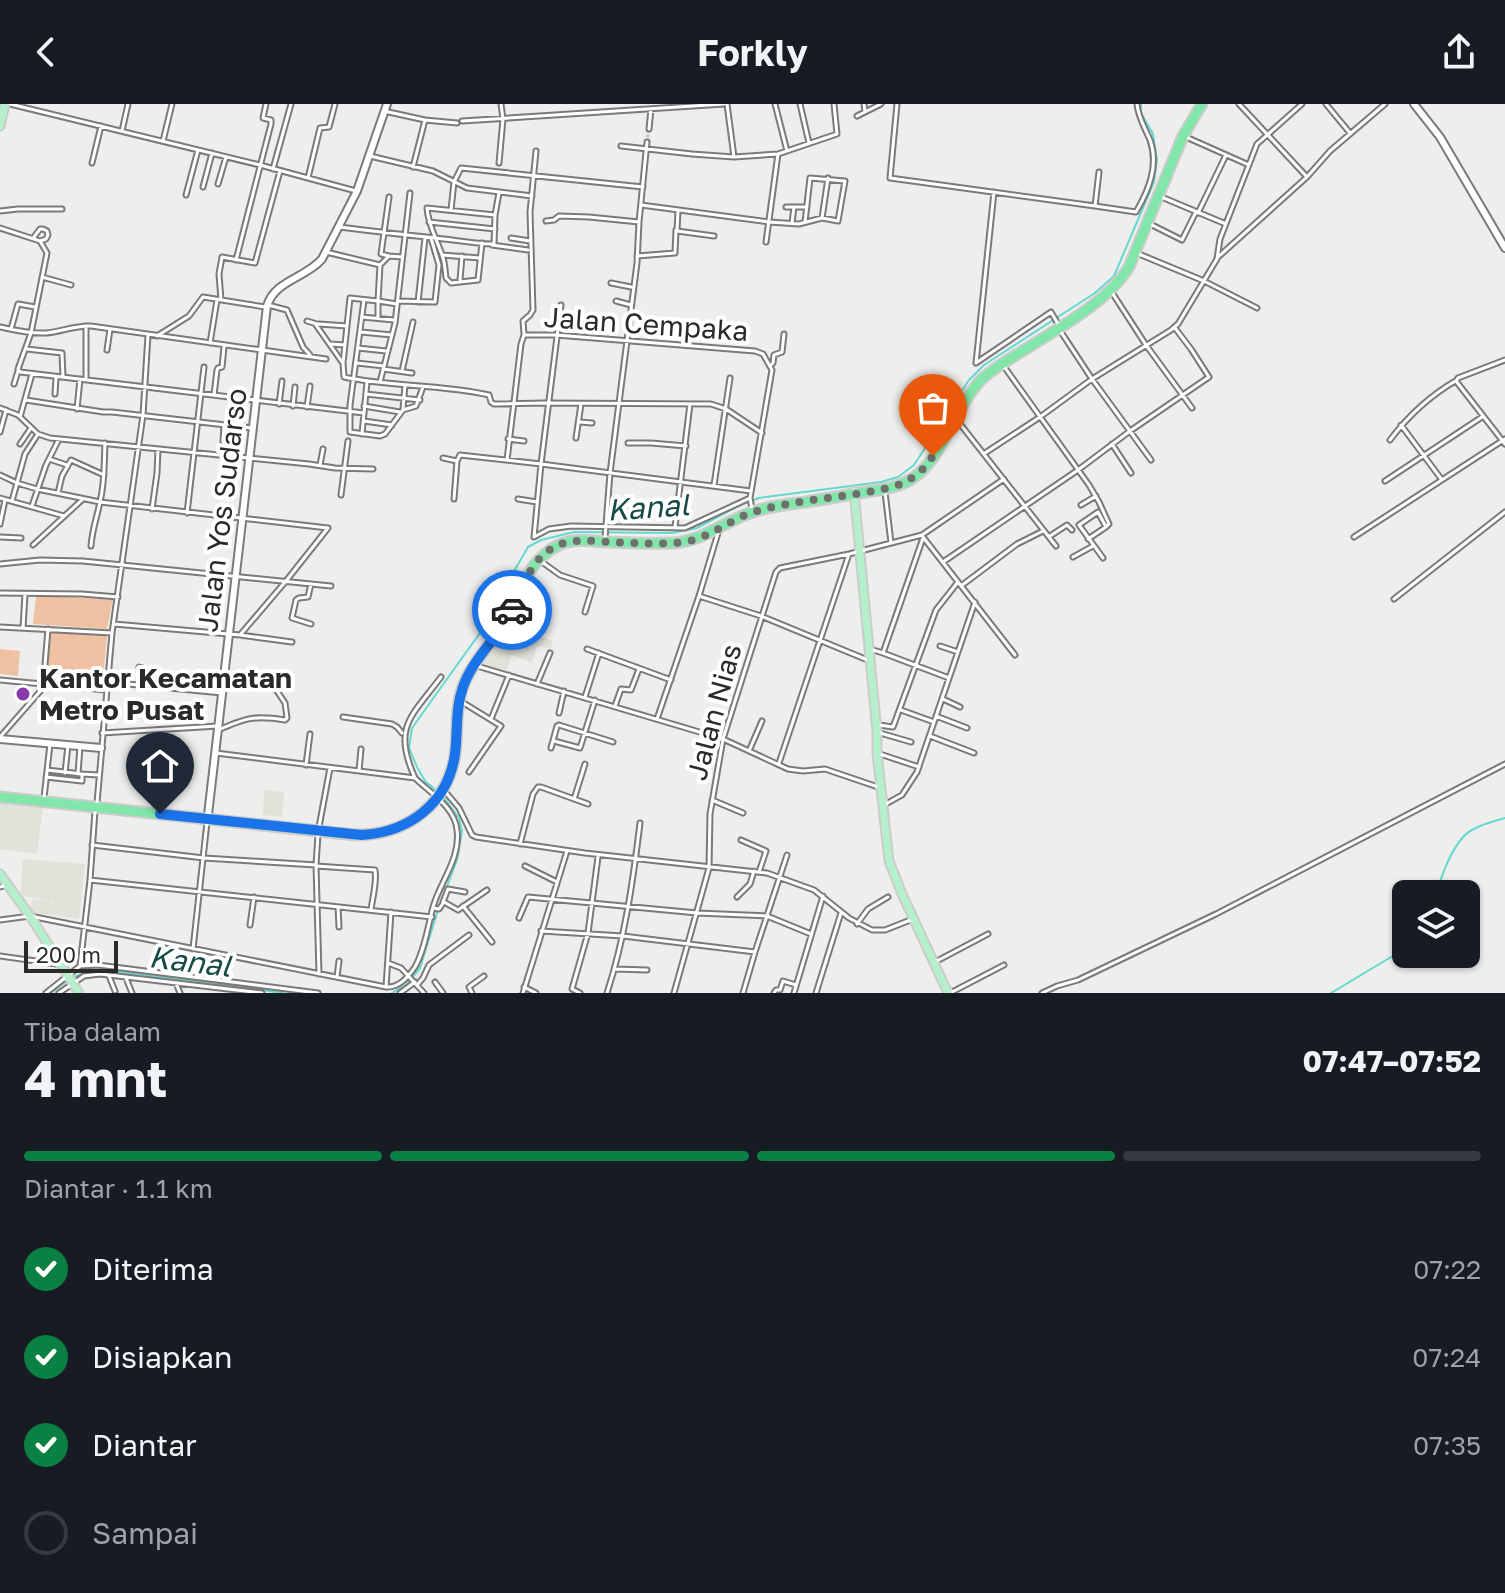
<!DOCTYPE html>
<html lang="id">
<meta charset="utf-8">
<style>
body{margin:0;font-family:"Golos Text",sans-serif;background:#20242c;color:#f1f3f6;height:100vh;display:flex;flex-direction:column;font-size:30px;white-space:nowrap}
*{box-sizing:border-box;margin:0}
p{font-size:26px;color:#9ea1a6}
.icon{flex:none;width:44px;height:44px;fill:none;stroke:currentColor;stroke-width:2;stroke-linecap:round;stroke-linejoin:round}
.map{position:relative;height:889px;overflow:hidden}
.side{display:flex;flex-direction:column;background:#171b24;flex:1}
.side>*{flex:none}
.controls{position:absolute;left:1392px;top:776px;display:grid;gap:16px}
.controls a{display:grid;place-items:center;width:88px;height:88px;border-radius:12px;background:#171b24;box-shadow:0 2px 6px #0004;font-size:40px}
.scale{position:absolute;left:24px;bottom:20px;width:94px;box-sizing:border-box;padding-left:8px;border:4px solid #2a2b29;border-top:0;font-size:22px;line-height:28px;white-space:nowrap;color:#2a2b29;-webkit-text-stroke:6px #fff;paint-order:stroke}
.pin{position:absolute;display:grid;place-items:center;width:68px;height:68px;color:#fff;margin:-82px -34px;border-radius:50% 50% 50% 0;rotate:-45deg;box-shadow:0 0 8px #0007}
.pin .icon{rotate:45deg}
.courier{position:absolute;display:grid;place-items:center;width:80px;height:80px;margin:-40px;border:6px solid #1a73e8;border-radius:50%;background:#fff;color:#222;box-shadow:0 2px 10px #0007}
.summary em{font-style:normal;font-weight:700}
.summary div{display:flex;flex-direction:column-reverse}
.summary{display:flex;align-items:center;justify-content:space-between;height:136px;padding:0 24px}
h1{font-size:52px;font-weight:700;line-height:60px}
.bar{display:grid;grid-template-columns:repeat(4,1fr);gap:12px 8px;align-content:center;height:96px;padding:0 24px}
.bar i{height:10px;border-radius:6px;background:#363941}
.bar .current{background:#0b8043}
.bar p{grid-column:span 4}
ol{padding:0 24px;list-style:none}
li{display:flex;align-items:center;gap:24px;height:88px}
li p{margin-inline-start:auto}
li .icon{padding:8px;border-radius:50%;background:#0b8043;color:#fff;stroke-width:4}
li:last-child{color:#9ea1a6}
li i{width:44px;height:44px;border:4px solid #363941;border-radius:50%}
header{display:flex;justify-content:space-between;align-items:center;height:104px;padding:0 24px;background:#171b24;font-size:36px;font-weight:700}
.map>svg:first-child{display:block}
.built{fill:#e0e3d9}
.green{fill:#efc0a1}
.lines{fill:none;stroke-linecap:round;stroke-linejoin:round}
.stream{stroke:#65d8d1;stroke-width:2}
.street-tunnel{stroke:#c7c8c5;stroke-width:3;stroke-dasharray:3 1.5;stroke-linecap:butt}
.street-casing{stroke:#7a7b79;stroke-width:7}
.secondary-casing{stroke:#7a7b79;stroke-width:10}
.primary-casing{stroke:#ccc;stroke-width:11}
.highway-casing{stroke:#ccc;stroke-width:13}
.street{stroke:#fff;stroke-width:3}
.secondary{stroke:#fff;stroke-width:6}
.primary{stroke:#b3f0cb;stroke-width:7}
.highway{stroke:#81e6a9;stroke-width:9}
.done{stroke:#6f706d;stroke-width:8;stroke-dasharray:0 14.4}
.route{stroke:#1a73e8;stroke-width:10}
.poi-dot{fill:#8938a7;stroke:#fff;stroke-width:3}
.labels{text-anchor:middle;stroke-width:8;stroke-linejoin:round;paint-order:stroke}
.street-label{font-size:28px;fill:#2a2b29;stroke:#fff}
.poi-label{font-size:28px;font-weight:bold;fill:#2a2b29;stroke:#fff;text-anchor:start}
.water-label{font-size:30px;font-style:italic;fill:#164a47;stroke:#fff}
</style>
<header><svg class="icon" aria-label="back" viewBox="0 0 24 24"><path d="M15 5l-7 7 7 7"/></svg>Forkly<svg class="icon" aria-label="share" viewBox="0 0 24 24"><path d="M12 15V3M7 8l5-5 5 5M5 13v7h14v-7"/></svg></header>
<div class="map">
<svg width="1505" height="889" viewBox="0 0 1505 889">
<rect width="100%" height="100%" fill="#eeefec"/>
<path class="built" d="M537 500 548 505 538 532 553 537 551 545 537 542 532 559 512 551 506 567 478 560 514 504 533 510Z
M264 686 284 688 282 713 263 711Z
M0 697 43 702 37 750 0 745Z
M23 755 85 760 79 815 30 808 32 795 52 797 53 801 54 797 20 792Z"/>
<path class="green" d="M36 492 113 495 107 525 33 520Z
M50 528 107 532 102 584 46 579Z
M0 545 20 547 18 572 0 570Z"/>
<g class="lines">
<path class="stream" d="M437 687 425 677 417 663 409 644 412 624 482 526 495 513 513 469 528 443 541 436 574 428 672 429 697 424 742 400 759 394 881 378 898 373 914 361 969 276 984 261 1095 189 1114 172 1154 78 1157 56 1153 30 1141 9V0
M1436 790C1442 771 1450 747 1464 732 1474 722 1492 718 1505 714
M51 889C72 871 82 867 111 867L283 889
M392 889 407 880 420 864 438 806 457 756 462 727 459 714 442 691
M1331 889 1406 844"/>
<path class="street-tunnel" d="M647 38 649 25"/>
<g class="street-casing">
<path id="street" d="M10 0 260 61 356 87
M727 0 734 53
M775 0 787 47
M800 0 809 39
M897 0 890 74 1095 102
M1239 0 1307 73
M1326 0 1350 29
M384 7 425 16 457 19
M865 8 881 0
M857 12 865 8 864 0
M462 17 724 0
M649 25 651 5
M122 27 128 0
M1186 33 1249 61
M163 37 172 0
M621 42 692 50 734 53 778 50 766 138
M778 50 837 30 834 0
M370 52 433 67 467 84 532 92
M92 59 101 22
M499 59 503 15 501 0
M413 63 425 16
M273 65 291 0
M1099 68 1095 102 1136 108C1149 86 1159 61 1150 36 1145 24 1138 13 1137 0
M308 74 320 24 329 23 335 0
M218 80 226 53
M203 83 212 49
M186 91 198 46
M1159 92 1226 120
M389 93 381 150 389 152
M641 101 769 118 799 120 822 114 838 117 845 77 810 74 805 118
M786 103H807
M451 106 454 78 461 64 643 83
M678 106 677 127 714 132
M0 107 18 105H62
M1198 109 1226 51
M495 111 499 89
M822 114 828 74
M546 117 554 116 559 112 589 113 639 118
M429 118 495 125
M792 119 794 103
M1150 120 1182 136 1196 108
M339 123C371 127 404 131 436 134 455 136 476 140 494 140L495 111 427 104C428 122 438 137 443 154 445 160 445 167 446 174L451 179 478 176 482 139
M0 124 40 137 47 149 31 229 18 265 20 268 364 309
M34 133 40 125H43L47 127 48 131 46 135 40 137
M511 134 530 137
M492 141 528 146
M326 148 380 161
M1139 150 1204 177 1257 204
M442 151 480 154
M637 152 675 149 676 126
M402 153 389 152 380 161 378 197 350 194 343 259 344 273C391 283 442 280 489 291L491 298 494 300 544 299 711 300 726 305 762 329
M1217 154 1307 73 1330 47 1385 0
M236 156 271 20V16L263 14 266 0
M42 173 71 181
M460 176 462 152
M611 179 631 183
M1111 187 1146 241 1192 304
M221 196 219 170 222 153 255 159 280 67
M364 196 350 301V328L380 332 385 330 403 306 416 302 423 283
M398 197 435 198 439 161 431 134
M616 197 631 201
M418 198 425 134
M268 201 287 206 303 243 310 251
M561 201 541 360 534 433 549 425 571 422 685 424 750 394
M362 213 394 216
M378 214V197L397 200
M307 217 317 220
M0 223C15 226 30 230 46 229 61 228 75 221 91 222L326 255
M11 225 18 200 35 203
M361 228 392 231
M1061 228 1092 275 1151 356
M524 230 523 217 530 211 533 206 530 108 536 47
M157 232 189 212 203 193 265 203
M210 239 217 196
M330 240 345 241
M358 244 386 247
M27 245 62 249 63 273
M107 246 110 225
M1505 256 1458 274 1456 277 1505 340
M342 258 316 221 319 220 347 222
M357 259 384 262
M976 259 994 88
M976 259 1051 208 1058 220
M1003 261 1089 381 1099 398 1109 420 1106 423
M770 262 773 259 774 251 782 248 784 230
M383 265 412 269
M402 267 413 218
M86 274V222
M380 278 395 219 410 89
M14 280 18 267
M55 290 56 274
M366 290 420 296
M214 291 217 266 218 264 222 263 224 243
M26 296 103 308H112L252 324
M279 300 282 277
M293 302 295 283
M364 302 400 308
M307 303 310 282
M0 304 18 311 38 330 50 334 309 360 335 364 373 365
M77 305 80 275
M403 305 405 281
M20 313 32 270
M957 316 1056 442
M364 317 392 321
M580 318 592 319
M1401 321 1442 376
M0 328 6 306
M362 330 367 278
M576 334 581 300
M508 335 524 337
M1390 336C1408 312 1431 291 1457 276
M223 338 224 321
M628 339H651L686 342
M20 340 31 324
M1112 340 1131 369
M985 349 1040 313 1092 275 1171 226 1178 220 1217 155 1220 135 1257 40 1302 0
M443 354 457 357
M49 355 67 361
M507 356 521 240 524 231H556L755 247 763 250 772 266 750 394 752 405
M320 361 323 345
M0 371 17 379 37 385 100 398 328 424 286 477 240 531 114 520
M1385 377 1482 313
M714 381 730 274
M885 388 891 439
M58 389 62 372 71 356 104 371
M341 391 348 337
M0 394 64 412
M454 395 457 357 460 351 541 360 751 387
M518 395 537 398
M12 397 25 350 38 330
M1081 401 1096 392
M32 402 46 361 59 335
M152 405 157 369 158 345
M187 409 204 263
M0 420 5 396
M675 423 690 300
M1050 432 1067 421 1072 426
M0 433 21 434
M923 433 1015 551
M1354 433 1505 335
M605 434 610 369 637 159 639 118 647 38
M1088 435 1106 423 1098 408 1079 421 1103 454
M33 441 83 395
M91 442C92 426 97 413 100 398 105 378 104 359 105 339
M1073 453 1093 442
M542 458 560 471 593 482 585 508
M943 458 1078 366 1130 327 1209 273 1191 245 1175 224
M0 460 40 456 83 457 331 482
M311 480 308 493 299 494 296 496 292 514 311 520
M961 482 1017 440 1043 427
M0 489 82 490 118 493
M699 492 761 512 870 557
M1394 495 1505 408
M0 523 112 529
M23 524 25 490
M240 531 292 538
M940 542 958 548
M587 545 671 576
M870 545 883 549 949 574
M883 549 923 434
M477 562 723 635 788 665 803 667 825 665 881 684
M139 563 146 565 144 581
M0 576 106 586
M107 578 222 589
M537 580 550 549
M585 593 599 549
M943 595 960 603
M462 598 501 622 469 668
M615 602 621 585 631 586 639 565
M901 606 934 618
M559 609 564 587
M936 612 967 624
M343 613 392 620 397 623 402 629
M491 615 509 571
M657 615 699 492 718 429
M879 621 893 623 936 506 958 478
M218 626C246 614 254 611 285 616L287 614 285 599 269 575
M102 629 218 622
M880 629 911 638
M930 632 974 649
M0 633 43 584 48 525
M554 637 580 644 595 596
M551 644 557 622 559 621 613 638
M749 647 762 617
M877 649 919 663
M779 659 849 450
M306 661 310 630
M47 666 82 670
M359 667 361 645
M65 669 68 641
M78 670 80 642
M46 673 82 677V670L99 671
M415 674C392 623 411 613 441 573
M443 685 459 704 472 731 476 733 585 749 767 769 814 786 849 814 872 826H885L913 815
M44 694 50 640
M574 695 585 660
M712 696 743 709
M97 699 112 529 143 311 148 231
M884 701 902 691 917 668 975 498
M319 723 330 664
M318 730 316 761 319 870
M741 736 766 747 759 768
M520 740 533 690 538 683H541L588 700
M92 741 204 754 316 761
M316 762 375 766C377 778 373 792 371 805
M525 762 557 778
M90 776 432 813
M0 783 7 781
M737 793 750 780 754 767
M443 798 448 785 465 788
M463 802 492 838
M338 803 339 823
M433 804 439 805 444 798 458 806 487 786
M519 814 528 793 697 809 767 812 811 830
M0 816 30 812 386 883C399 884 408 873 415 863 425 845 428 822 433 803 440 778 461 754 457 726 455 703 430 689 415 674L216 649
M857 820 868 805 888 793
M250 821 254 793
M541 827 623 832 755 848 787 751
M193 845 207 718
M0 852 57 860
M935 858 988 830
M388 859 401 864 424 889
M80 862 98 861 318 889
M615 865 647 866
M109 872 115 887
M337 873 339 857
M126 874 132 889
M435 878 443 889
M176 879 180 889
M417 881 423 874 429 861 469 831
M386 883 391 808
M524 883 536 889
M46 889 80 862 90 776 95 707
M59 889 84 872 100 870 262 889
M400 889 415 878
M472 889 469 883 484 872
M523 889 567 747
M580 889 572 885 588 829 598 753
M607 889C625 834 633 777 640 719
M674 889 709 764 710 710 723 635 776 468 780 464 849 450 922 431 1004 375
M743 889 755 848
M774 889 776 886H780L783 877 796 881
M794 889 823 792
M816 889 841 809
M950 889 1004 861
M1042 889 1057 882 1078 876 1216 810 1505 660"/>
</g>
<g class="secondary-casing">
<path id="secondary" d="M1414 0 1440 33 1505 144
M0 635 101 644
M208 711 267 202C275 176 306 174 322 155L357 87 387 0"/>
</g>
<g class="primary-casing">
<path id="primary" d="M0 22 5 0
M854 387 877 628V649L889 757 902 790 948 889
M0 770 30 812 79 889"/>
</g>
<g class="highway-casing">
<path id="highway" d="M0 693 356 731C406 731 447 701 455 651 458 629 455 606 462 585 472 557 493 538 508 514 519 496 522 476 535 460 542 452 550 445 559 441 574 434 591 437 607 438 629 439 652 440 674 439 706 436 724 417 753 408 770 402 788 400 806 398 832 394 858 389 884 385 895 383 904 380 913 374 942 356 956 300 983 274 992 266 1003 259 1013 253 1051 228 1106 201 1129 163L1183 32 1202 0"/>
</g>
<use href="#street" class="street"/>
<use href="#secondary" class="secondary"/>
<use href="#primary" class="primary"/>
<use href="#highway" class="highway"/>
</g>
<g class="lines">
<path class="done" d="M512 506C523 482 531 455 556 442 573 434 592 437 610 438 635 439 660 441 684 438 711 434 731 414 757 407 802 394 850 394 896 382 913 375 923 367 933 352"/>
<path class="route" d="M160 710 362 731C410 728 448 699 455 650 458 628 455 605 463 583 473 554 498 534 512 506"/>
</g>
<circle class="poi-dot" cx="23" cy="590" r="8"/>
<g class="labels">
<g class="street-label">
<text transform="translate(646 220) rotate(4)" y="10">Jalan Cempaka</text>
<text transform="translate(222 406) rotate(-83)" y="10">Jalan Yos Sudarso</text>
<text transform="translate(714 608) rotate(-75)" y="10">Jalan Nias</text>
</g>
<g class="poi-label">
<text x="39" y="584">Kantor Kecamatan<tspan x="39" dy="32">Metro Pusat</tspan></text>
</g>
<g class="water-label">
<text transform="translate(648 404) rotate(-4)" y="10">Kanal</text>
<text transform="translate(190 858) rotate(7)" y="10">Kanal</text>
</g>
</g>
</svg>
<div class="controls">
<a><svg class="icon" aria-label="layers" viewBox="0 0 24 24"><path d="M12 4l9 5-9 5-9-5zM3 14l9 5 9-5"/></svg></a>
</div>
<div class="scale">200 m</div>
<div class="pin" style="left:933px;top:352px;background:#ea580c"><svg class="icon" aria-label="bag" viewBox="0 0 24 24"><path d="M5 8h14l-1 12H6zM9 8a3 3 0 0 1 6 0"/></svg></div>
<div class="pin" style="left:160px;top:710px;background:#1f2937"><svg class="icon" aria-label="home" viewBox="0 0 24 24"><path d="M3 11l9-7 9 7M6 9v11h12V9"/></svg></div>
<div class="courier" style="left:512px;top:506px"><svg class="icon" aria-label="car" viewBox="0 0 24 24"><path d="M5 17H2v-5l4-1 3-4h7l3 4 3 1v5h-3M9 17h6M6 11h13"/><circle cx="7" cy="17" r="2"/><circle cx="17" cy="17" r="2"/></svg></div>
</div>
<section class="side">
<div class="summary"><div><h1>4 mnt</h1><p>Tiba dalam</p></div><em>07:47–07:52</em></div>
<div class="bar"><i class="current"></i><i class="current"></i><i class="current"></i><i></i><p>Diantar · 1.1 km</p></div>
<ol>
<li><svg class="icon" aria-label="check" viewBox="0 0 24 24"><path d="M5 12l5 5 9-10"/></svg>Diterima<p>07:22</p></li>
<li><svg class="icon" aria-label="check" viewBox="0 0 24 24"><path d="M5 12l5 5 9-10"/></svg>Disiapkan<p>07:24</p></li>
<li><svg class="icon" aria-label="check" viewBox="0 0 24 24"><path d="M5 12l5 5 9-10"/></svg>Diantar<p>07:35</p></li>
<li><i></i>Sampai</li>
</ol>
</section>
